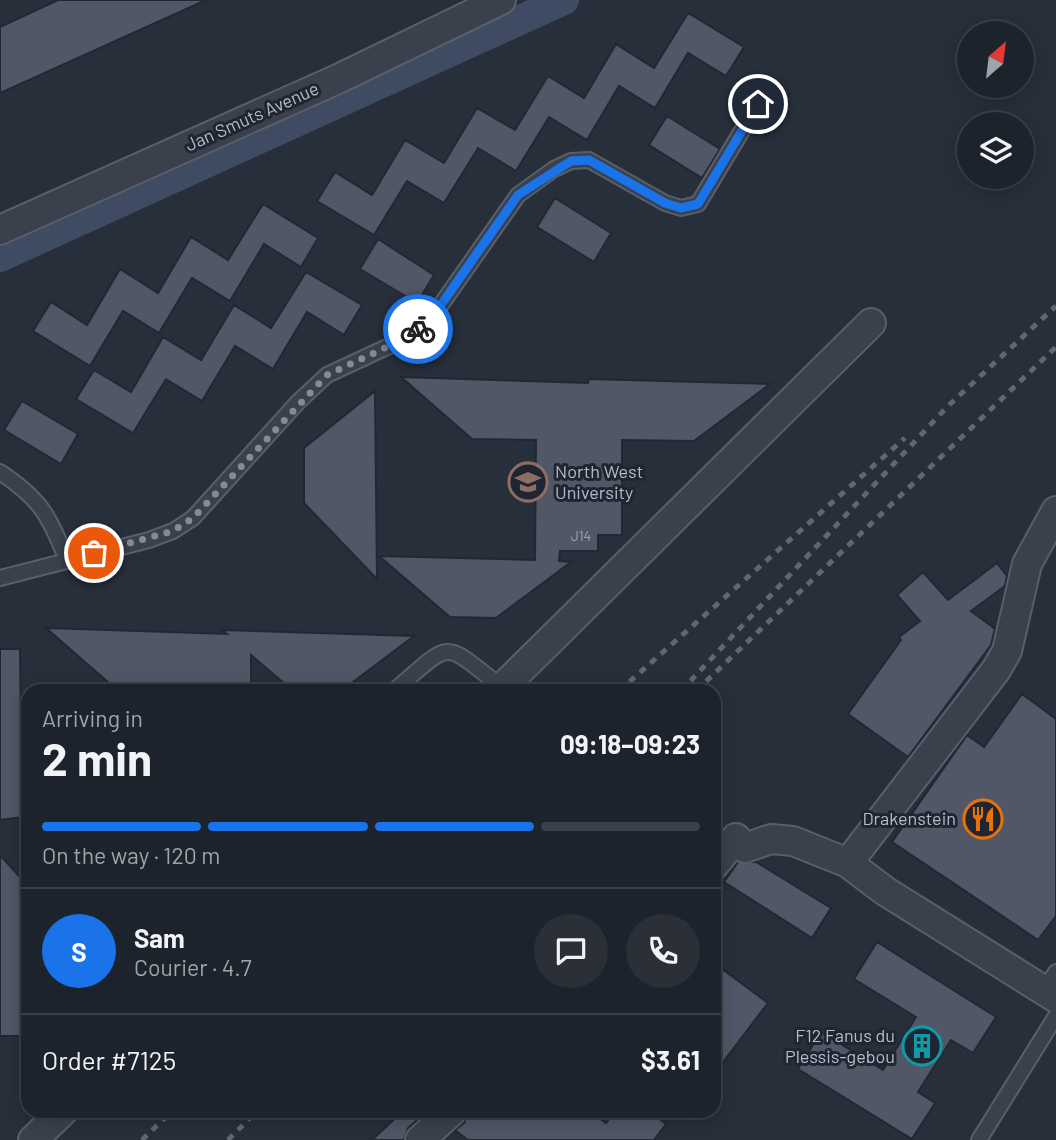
<!DOCTYPE html>
<meta charset="utf-8">
<style>
body{margin:0;font-family:Barlow,sans-serif;background:#2a2f38;color:#f1f3f6;height:100vh;display:flex;flex-direction:column;font-size:26px;white-space:nowrap}
*{box-sizing:border-box;margin:0}
p{font-size:23px;color:#a0a4a9}
.icon{flex:none;width:38px;height:38px;fill:none;stroke:currentColor;stroke-width:2;stroke-linecap:round;stroke-linejoin:round}
.map{position:relative;flex:1;overflow:hidden}
.drawer{position:absolute;left:21px;top:684px;width:700px;height:434px;display:flex;flex-direction:column;background:#1d232c;border-radius:21px;box-shadow:0 4px 18px #0003,0 0 0 2px #3b4048}
.drawer>*{flex:none}
.needle{width:46px;rotate:28deg}
.tools{position:absolute;left:957px;top:21px;display:grid;gap:14px}
.tools a{display:grid;place-items:center;width:77px;height:77px;border-radius:50%;background:#1d232c;box-shadow:0 4px 18px #0003,0 0 0 2px #3b4048;font-size:35px}
.pin{position:absolute;display:grid;place-items:center;width:60px;height:60px;color:#fff;margin:-30px;border:4px solid #fff;border-radius:50%;box-shadow:0 2px 7px #0007}
.courier{position:absolute;display:grid;place-items:center;width:70px;height:70px;margin:-35px;border:5px solid #1a73e8;border-radius:50%;background:#fff;color:#222;box-shadow:0 2px 9px #0007}
.summary em{font-style:normal;font-weight:700}
.summary div{display:flex;flex-direction:column-reverse}
.summary{display:flex;align-items:center;justify-content:space-between;height:119px;padding:0 21px}
h1{font-size:46px;font-weight:700;line-height:52px}
.bar{display:grid;grid-template-columns:repeat(4,1fr);gap:10px 7px;align-content:center;height:84px;padding:0 21px}
.bar i{height:9px;border-radius:5px;background:#3b4048}
.bar .on{background:#1a73e8}
.bar p{grid-column:span 4}
.line{display:flex;align-items:center;gap:18px;padding:0 21px;border-top:2px solid #3b4048}
.line div{flex:1}
.round{display:grid;place-items:center;flex:none;width:74px;height:74px;border-radius:37px;background:#2a2f38}
.map>svg:first-child{display:block}
.lines{fill:none;stroke-linecap:round;stroke-linejoin:round}
.canal{stroke:#3f4b62;stroke-width:30}
.building{fill:#515766;stroke:#222833;stroke-width:2}
.service-casing{stroke:#595f6a;stroke-width:18}
.minor-casing{stroke:#595f6a;stroke-width:32}
.service{stroke:#3b414c;stroke-width:14}
.minor{stroke:#3b414c;stroke-width:28}
.rail{stroke:#5f6774;stroke-width:5;stroke-dasharray:7 7;stroke-linecap:butt}
.done{stroke:#858b96;stroke-width:7;stroke-dasharray:0 12.6}
.route{stroke:#1a73e8;stroke-width:9}
.labels{text-anchor:middle;stroke-width:6;stroke-linejoin:round;paint-order:stroke}
.number-label{font-size:14px;fill:#9ea3af}
.street-label{font-size:18px;fill:#b7bcc7;stroke:#202631}
.poi-label{font-size:18px;fill:#b7bcc7;stroke:#202631;text-anchor:end}
</style>
<div class="map">
<svg width="1056" height="1140" viewBox="0 0 1056 1140">
<rect width="100%" height="100%" fill="#272f3b"/>
<g class="lines">
<path class="canal" d="M0 257 564 0"/>
</g>
<path class="building" d="M58 0H206L0 93V27Z
M688 13 744 47 726 76 688 53 655 108 619 86 587 140 549 117 516 171 478 148 444 203 407 181 374 235 317 201 335 172 372 195 405 140 444 163 477 108 515 130 548 76 584 98 616 44 654 68Z
M667 116 720 149 702 178 649 145Z
M555 198 611 233 594 262 537 227Z
M263 204 318 238 301 267 264 244 230 301 192 278 159 333 123 311 90 366 33 331 51 302 87 325 120 269 158 293 191 237 228 260Z
M378 239 434 275 417 303 360 269Z
M306 272 362 305 344 335 307 312 273 369 235 346 202 401 166 379 133 433 76 399 94 370 131 392 163 337 201 360 234 305 271 328Z
M401 377 588 383 589 379 770 384 694 441 622 440V535H598V551H560L559 561 571 562 496 618 450 617 379 556 535 560 536 440 472 439Z
M375 391 377 579 304 503V448Z
M22 401 78 434 61 464 4 430Z
M997 563 1007 576 1005 586 971 611 995 629 991 645 908 757 848 714 901 640 899 637 920 621 897 595 923 572 948 600Z
M46 628 227 634 222 630 414 636 341 691H293L251 655V691L117 690Z
M0 649H20L22 817 0 820Z
M1022 694 1056 719V916L1038 940 892 842 967 735 984 747Z
M0 855 28 886V1036H0Z
M738 862H756L831 908 812 938 724 882Z
M877 942 996 1017 973 1053 951 1040 918 1092 935 1103 912 1139 798 1069 821 1032 883 1070 916 1017 854 979Z
M714 963 768 1003 714 1074Z
M403 1111H427L408 1128 404 1140H372Z
M468 1111H590L606 1123 615 1111H649L666 1124 654 1140H468L455 1130 464 1123Z"/>
<g class="lines">
<g class="service-casing">
<path id="service" d="M0 472C42 500 48 515 67 560
M0 578 149 540 173 531 193 518 298 402 327 375 402 340 431 319 518 195 554 169 571 161 589 160 665 203 681 208 698 204 758 104
M394 691C455 638 441 641 503 688
M1044 991 1056 972
M979 1140 1056 1016"/>
</g>
<g class="minor-casing">
<path id="minor" d="M0 230 340 78 501 0
M499 691 871 323
M848 863 996 670 1007 651 1027 564 1056 511
M714 865 736 838 745 848 771 839 793 841 848 863 885 891 1056 998
M33 1140 63 1111
M420 1140 452 1111"/>
</g>
<use href="#service" class="service"/>
<use href="#minor" class="minor"/>
<path class="rail" d="M619 691 905 438
M681 691 948 406 1056 306
M696 691 1056 347
M142 1140 172 1111
M228 1140 257 1111"/>
</g>
<g class="lines">
<path class="done" d="M94 553 173 531 193 518 327 375 402 340 418 329"/>
<path class="route" d="M418 329 431 319 518 195 571 161 589 160 665 203 681 208 698 204 758 104"/>
</g>
<defs>
<g id="university-ring" transform="scale(2.0125)"><circle r="9.5" fill="#202631" stroke="#8d6e63" stroke-width="1.5"/><path d="M0-5L7-2L0 1L-7-2ZM-4 1L0 2.5L4 1V4Q0 6-4 4Z" fill="#8d6e63"/></g>
<g id="restaurant-ring" transform="scale(2.0125)"><circle r="9.5" fill="#202631" stroke="#e8710a" stroke-width="1.5"/><path d="M-5-6h1v4h1v-4h1v4h1v-4h1v5L-1.5 .5V6h-2V.5L-5-1ZM5-6V6H3V1.5H1.5Q1.5-4 5-6Z" fill="#e8710a"/></g>
<g id="building-ring" transform="scale(2.0125)"><circle r="9.5" fill="#202631" stroke="#0f9aa8" stroke-width="1.5"/><path d="M-4-6H4V6H1V3H-1V6H-4ZM-2.5-4.3h1.7v1.8h-1.7ZM.8-4.3h1.7v1.8H.8ZM-2.5-1h1.7V.8h-1.7ZM.8-1h1.7V.8H.8Z" fill="#0f9aa8"/></g>
</defs>
<g fill-rule="evenodd">
<use href="#university-ring" x="528" y="482"/>
<use href="#restaurant-ring" x="983" y="819"/>
<use href="#building-ring" x="922" y="1046"/>
</g>
<g class="labels">
<g class="number-label">
<text x="581" y="541">J14</text>
</g>
<g class="street-label">
<text transform="translate(252 117) rotate(-24)" y="6">Jan Smuts Avenue</text>
</g>
<g class="poi-label">
<text x="555" y="478" text-anchor="start">North West<tspan x="555" dy="21">University</tspan></text>
<text x="956" y="825">Drakenstein</text>
<text x="895" y="1042">F12 Fanus du<tspan x="895" dy="21">Plessis-gebou</tspan></text>
</g>
</g>
</svg>
<div class="tools">
<a><svg class="needle" viewBox="-14 -14 28 28"><path d="M0-13l5 13h-10z" fill="#e53935"/><path d="M0 13l5-13h-10z" fill="#a0a4a9"/></svg></a>
<a><svg class="icon" aria-label="layers" viewBox="0 0 24 24"><path d="M12 4l9 5-9 5-9-5zM3 14l9 5 9-5"/></svg></a>
</div>
<div class="pin" style="left:94px;top:553px;background:#ea580c"><svg class="icon" aria-label="bag" viewBox="0 0 24 24"><path d="M5 8h14l-1 12H6zM9 8a3 3 0 0 1 6 0"/></svg></div>
<div class="pin" style="left:758px;top:104px;background:#1f2937"><svg class="icon" aria-label="home" viewBox="0 0 24 24"><path d="M3 11l9-7 9 7M6 9v11h12V9"/></svg></div>
<div class="courier" style="left:418px;top:329px"><svg class="icon" aria-label="bike" viewBox="0 0 24 24"><circle cx="6" cy="16" r="4"/><circle cx="18" cy="16" r="4"/><path d="M6 16l4-8h5l3 8M10 8l3 8H6M13 5h3"/></svg></div>
<section class="drawer">
<div class="summary"><div><h1>2 min</h1><p>Arriving in</p></div><em>09:18–09:23</em></div>
<div class="bar"><i class="on"></i><i class="on"></i><i class="on"></i><i></i><p>On the way · 120 m</p></div>
<div class="line" style="height:126px"><b class="round" style="background:#1a73e8;color:#fff">S</b><div><b>Sam</b><p>Courier · 4.7</p></div><a class="round"><svg class="icon" aria-label="chat" viewBox="0 0 24 24"><path d="M4 5h16v11H9l-5 4z"/></svg></a><a class="round"><svg class="icon" aria-label="phone" viewBox="0 0 24 24"><path d="M5 4h4l2 5-3 2q2 4 5 5l2-3 5 2v4C11 20 4 13 5 4z"/></svg></a></div>
<div class="line" style="height:91px"><div>Order #7125</div><b>$3.61</b></div>
</section>
</div>
